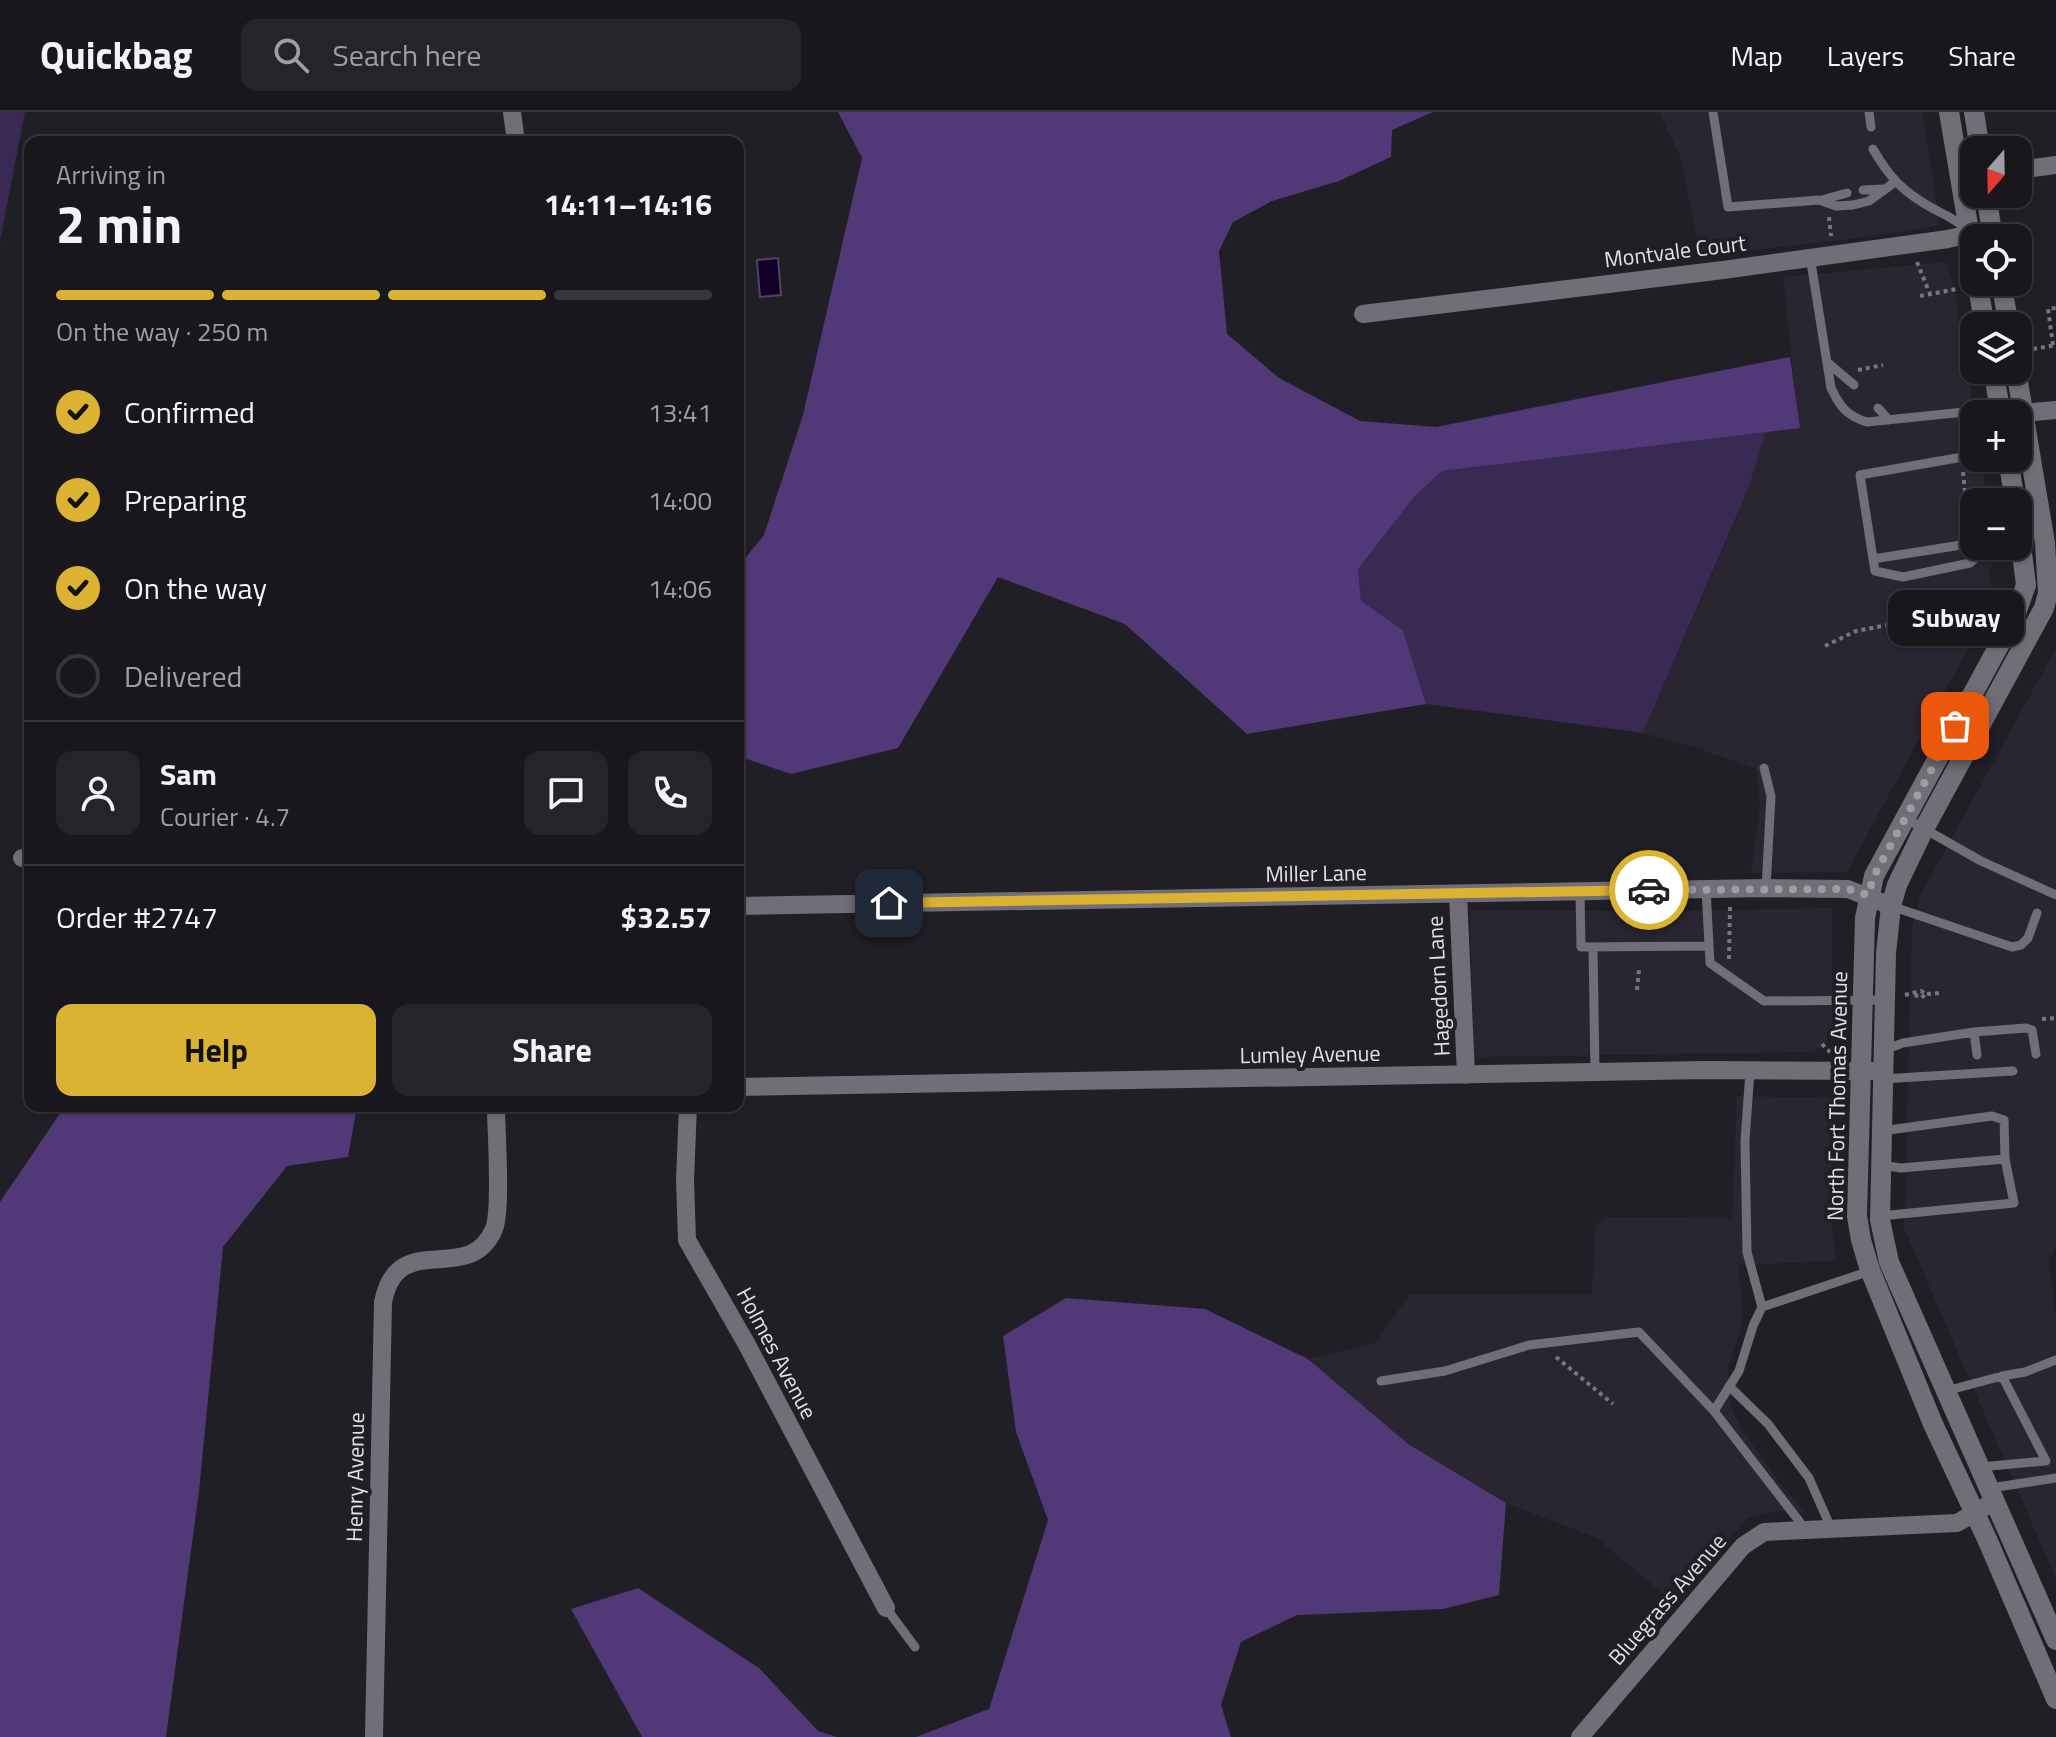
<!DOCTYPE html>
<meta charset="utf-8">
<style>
body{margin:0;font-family:"Titillium Web",sans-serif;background:#262429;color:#f1f3f6;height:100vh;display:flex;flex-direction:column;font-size:30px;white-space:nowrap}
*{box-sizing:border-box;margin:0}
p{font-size:26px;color:#9f9fa3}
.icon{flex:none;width:44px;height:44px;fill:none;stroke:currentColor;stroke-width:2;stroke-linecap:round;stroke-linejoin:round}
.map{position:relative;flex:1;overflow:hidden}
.details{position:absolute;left:24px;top:24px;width:720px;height:976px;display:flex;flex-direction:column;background:#19171c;border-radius:16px;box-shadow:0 2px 6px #0004,0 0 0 2px #37363b}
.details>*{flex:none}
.needle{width:52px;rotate:200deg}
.controls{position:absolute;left:1960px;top:24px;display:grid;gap:16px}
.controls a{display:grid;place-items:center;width:72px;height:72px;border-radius:16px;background:#19171c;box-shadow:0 2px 6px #0004,0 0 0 2px #37363b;font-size:40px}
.pin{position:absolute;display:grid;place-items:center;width:68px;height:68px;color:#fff;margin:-34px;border-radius:16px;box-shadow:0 4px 12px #0006}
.courier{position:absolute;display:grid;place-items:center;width:80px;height:80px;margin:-40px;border:6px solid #dcb233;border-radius:50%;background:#fff;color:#222;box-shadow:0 2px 10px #0007}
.bubble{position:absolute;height:56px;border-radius:16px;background:#19171c;box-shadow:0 2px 6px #0004,0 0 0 2px #37363b;font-size:26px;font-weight:700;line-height:56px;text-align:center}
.overview em{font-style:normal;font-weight:700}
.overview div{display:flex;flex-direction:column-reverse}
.overview{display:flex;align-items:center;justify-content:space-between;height:136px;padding:0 32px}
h1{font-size:52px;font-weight:700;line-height:60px}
.bar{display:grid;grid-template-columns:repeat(4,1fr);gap:12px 8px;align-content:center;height:96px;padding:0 32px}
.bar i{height:10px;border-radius:6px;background:#37363b}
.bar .selected{background:#dcb233}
.bar p{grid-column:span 4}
.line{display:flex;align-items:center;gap:20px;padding:0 32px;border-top:2px solid #37363b}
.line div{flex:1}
.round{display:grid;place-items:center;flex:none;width:84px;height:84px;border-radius:16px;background:#262429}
ol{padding:0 32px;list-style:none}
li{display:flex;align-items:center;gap:24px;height:88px}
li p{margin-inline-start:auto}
li .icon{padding:8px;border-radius:50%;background:#dcb233;color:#111;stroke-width:4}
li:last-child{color:#9f9fa3}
li i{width:44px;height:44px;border:4px solid #37363b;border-radius:50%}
.primary-button{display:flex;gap:16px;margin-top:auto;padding:16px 32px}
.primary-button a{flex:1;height:92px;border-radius:16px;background:#dcb233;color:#111;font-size:32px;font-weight:700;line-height:92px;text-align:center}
.primary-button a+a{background:#262429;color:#f1f3f6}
header{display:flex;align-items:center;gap:48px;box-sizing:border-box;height:112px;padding:0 40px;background:#19171c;border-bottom:2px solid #37363b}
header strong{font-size:38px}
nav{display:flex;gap:44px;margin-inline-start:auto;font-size:28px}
.search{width:560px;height:72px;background:#262429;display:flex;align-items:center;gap:20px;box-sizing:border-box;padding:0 28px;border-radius:16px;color:#9f9fa3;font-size:30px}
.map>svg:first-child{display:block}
.built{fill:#292632}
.green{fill:#382a52}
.forest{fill:#503976}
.water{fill:#120028;stroke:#504461;stroke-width:2}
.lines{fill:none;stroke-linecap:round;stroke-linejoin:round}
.path{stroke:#78767c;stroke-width:4;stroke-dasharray:4 4;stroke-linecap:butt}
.service{stroke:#716e77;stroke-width:9}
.minor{stroke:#716e77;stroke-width:18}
.secondary{stroke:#716e77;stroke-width:20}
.done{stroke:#9e9da3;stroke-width:8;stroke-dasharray:0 14.4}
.route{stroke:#dcb233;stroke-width:10}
.labels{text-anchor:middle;stroke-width:8;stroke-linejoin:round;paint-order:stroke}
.street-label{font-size:22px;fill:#e2e1e6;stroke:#211f26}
</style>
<header>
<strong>Quickbag</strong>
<div class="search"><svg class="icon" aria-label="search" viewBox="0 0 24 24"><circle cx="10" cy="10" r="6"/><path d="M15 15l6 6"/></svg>Search here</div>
<nav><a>Map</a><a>Layers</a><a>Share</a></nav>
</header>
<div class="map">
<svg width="2056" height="1625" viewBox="0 0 2056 1625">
<rect width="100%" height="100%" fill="#211f26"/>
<path class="built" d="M1659 0H1922L1940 113 1875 124 1701 144 1680 44Z
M1946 150 1953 171 1974 302V346H1981L1987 390H1974V434H1993L1995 449 1988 458 1995 487 1847 760 1751 761 1760 693 1756 657 1698 636 1643 621 1717 452 1749 375 1766 320 1799 316 1783 165Z
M2056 536V1133L2049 1149 2056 1205V1467L1904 1116 1912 816 1920 784Z
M1832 796V918L1823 934 1813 940 1474 945 1470 799H1699Z
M1737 984 1832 986 1831 1106 1836 1149 1738 1153 1743 1199 1740 1220 1728 1255 1732 1298 1741 1316 1781 1373 1806 1400 1775 1399 1747 1407 1673 1490 1597 1426 1506 1391 1408 1332 1308 1247 1376 1231 1409 1183 1592 1182 1595 1115 1604 1105 1732 1106Z"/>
<path class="green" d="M0 0H25L0 129Z
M1766 320 1749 375 1643 621 1426 592 1403 518 1361 489 1358 456 1414 385 1442 359Z"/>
<path class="forest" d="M838 0H1433L1392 18 1391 45 1339 69 1272 89 1233 110 1219 139 1227 222 1279 266 1360 309 1436 315 1790 245 1800 316 1442 359 1414 385 1358 457 1361 489 1403 518 1426 592 1247 622 1125 512 998 465 898 636 791 662 738 644V455L764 423 803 303 862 46Z
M65 994H357L348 1045 287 1054 223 1135 199 1379 166 1625H0V1090Z
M1066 1186 1205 1197 1308 1247 1408 1332 1506 1391 1499 1483 1443 1497 1297 1503 1241 1530 1221 1593 1231 1625H916L989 1597 1048 1408 1016 1320 1003 1224Z
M638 1476 759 1556 818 1619 837 1625H642L571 1497Z"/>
<path class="water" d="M778 146 781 183 760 185 757 148Z"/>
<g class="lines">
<path class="path" d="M1829 105 1831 124
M1917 150 1930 182
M1920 184 1957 177
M2053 233 2048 197 2056 196
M2033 237 2056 233
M1858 258 1883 253
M1963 360 1967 399
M1961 401 1974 398
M1825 534 1856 519 2001 491
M1729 847 1730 795
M1637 878 1639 858
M1927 882 1940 881
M1905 883 1921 879 1926 882 1921 886 1915 883
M2042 907 2056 906
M1822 932 1830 940
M1556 1245 1613 1292"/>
<path class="service" d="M1713 0 1728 95 1819 88 1836 94 1853 93 1869 89 1895 70
M1869 0 1871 15
M1873 37C1889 65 1903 80 1932 96 1945 103 1954 106 1965 116
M1863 78 1883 77
M1822 88 1847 81
M1810 144 1831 276C1840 295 1847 304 1867 310L1984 298 1998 302
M1827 250 1854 273
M1878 296 1889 308
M1974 343 1860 363 1873 447 1875 459 1903 465 1970 451 1989 434
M1873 447 1974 431
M1764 656 1771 684 1766 776
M1905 706 1981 749 2056 783
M1706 777 1710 851 1764 889 1885 888
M1580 780 1581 835 1709 834
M1891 794 2012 835 2021 833 2028 826 2037 801
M1593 835 1595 960
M1974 920 2026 916 2032 918 2036 942
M1884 938 1903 931 1974 920 1977 943
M1750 959 1745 1029 1747 1140 1762 1195
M1882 967 2013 959
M1881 1053 1901 1056 2005 1047 2004 1008 1992 1004 1881 1019
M1880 1104 2014 1091 2005 1047
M2002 1264 2025 1260 2056 1248
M1381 1269 1445 1259 1529 1233 1639 1220 1714 1299 1806 1418
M1729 1274 1768 1312 1809 1366 1831 1416
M1946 1279 2002 1264 2046 1349 1980 1355
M1714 1299 1739 1259 1753 1214 1762 1195 1870 1159
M1990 1376 2056 1366
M886 1496 915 1535"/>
<path class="minor" d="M512 0 516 30
M2018 58 2056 53
M1363 202 1723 158 1948 127 1992 117
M2011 302 2056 298
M22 746H30
M1458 782 1466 963
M738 794 1766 776 1848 777 1891 794
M738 975 1706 958 1875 959
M688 994 685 1068 687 1128 746 1231 886 1496
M374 1625 383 1190C398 1115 469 1176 494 1117 502 1097 496 1020 496 994
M1580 1625 1743 1434 1764 1420 1957 1411 1995 1389"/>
<path class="secondary" d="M1949 0 1974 148
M1974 0 1980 38
M1986 82 1993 126
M1977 170 1985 214
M2001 170 2009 214
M1993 258 2001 302
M2016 258 2045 431 2048 481 2044 496 1924 717 1897 773 1891 794 1886 841 1880 1108 1889 1150 2056 1528
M2008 346 2015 390
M2018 409 2026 473 2015 504 1874 764 1865 806 1857 1104 1861 1128 1870 1158 1933 1312 1987 1427 2056 1587"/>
</g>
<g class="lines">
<path class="done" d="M1649 778 1848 777 1868 783 1874 764 1955 614"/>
<path class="route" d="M889 791 1649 778"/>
</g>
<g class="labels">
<g class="street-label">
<text transform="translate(1675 139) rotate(-7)" y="8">Montvale Court</text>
<text transform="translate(1316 761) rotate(-1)" y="8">Miller Lane</text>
<text transform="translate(1438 874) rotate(-93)" y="8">Hagedorn Lane</text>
<text transform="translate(1310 942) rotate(-1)" y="8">Lumley Avenue</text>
<text transform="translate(1837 984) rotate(-89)" y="8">North Fort Thomas Avenue</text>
<text transform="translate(777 1241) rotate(62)" y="8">Holmes Avenue</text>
<text transform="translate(355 1365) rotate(-89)" y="8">Henry Avenue</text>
<text transform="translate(1667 1487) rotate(-49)" y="8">Bluegrass Avenue</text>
</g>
</g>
</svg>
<div class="controls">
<a><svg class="needle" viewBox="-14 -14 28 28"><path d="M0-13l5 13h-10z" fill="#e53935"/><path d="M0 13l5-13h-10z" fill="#9f9fa3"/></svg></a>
<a><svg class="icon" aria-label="locate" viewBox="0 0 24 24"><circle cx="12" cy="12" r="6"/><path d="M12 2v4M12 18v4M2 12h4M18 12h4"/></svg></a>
<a><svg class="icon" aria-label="layers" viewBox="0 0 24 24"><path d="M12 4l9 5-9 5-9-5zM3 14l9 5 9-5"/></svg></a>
<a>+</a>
<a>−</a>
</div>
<div class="pin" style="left:1955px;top:614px;background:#ea580c"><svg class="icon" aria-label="bag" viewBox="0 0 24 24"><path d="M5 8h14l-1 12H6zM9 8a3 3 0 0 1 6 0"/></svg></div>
<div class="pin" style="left:889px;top:791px;background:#1f2937"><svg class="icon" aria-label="home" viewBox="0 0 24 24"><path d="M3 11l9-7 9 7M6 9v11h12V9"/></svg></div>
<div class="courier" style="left:1649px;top:778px"><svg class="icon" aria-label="car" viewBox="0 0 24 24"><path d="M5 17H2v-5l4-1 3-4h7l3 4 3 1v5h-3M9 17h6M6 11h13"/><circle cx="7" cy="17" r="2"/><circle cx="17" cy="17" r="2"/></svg></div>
<div class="bubble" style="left:1888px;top:478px;width:136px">Subway</div>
<section class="details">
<div class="overview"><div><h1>2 min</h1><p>Arriving in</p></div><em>14:11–14:16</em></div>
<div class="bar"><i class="selected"></i><i class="selected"></i><i class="selected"></i><i></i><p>On the way · 250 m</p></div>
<ol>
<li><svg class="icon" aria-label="check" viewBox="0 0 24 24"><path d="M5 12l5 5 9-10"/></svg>Confirmed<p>13:41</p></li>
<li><svg class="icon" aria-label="check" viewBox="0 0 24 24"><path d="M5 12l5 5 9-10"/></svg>Preparing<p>14:00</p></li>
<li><svg class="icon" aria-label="check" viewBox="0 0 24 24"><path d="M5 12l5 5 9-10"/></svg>On the way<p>14:06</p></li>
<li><i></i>Delivered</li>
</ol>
<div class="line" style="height:144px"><a class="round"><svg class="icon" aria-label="person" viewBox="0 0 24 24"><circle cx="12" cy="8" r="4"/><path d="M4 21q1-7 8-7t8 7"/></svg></a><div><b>Sam</b><p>Courier · 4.7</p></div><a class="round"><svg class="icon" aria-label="chat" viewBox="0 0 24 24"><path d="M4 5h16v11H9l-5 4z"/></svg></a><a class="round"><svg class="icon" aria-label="phone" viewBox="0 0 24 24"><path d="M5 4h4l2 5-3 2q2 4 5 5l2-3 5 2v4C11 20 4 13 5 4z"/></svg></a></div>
<div class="line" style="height:104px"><div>Order #2747</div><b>$32.57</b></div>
<div class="primary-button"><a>Help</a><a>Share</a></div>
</section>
</div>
